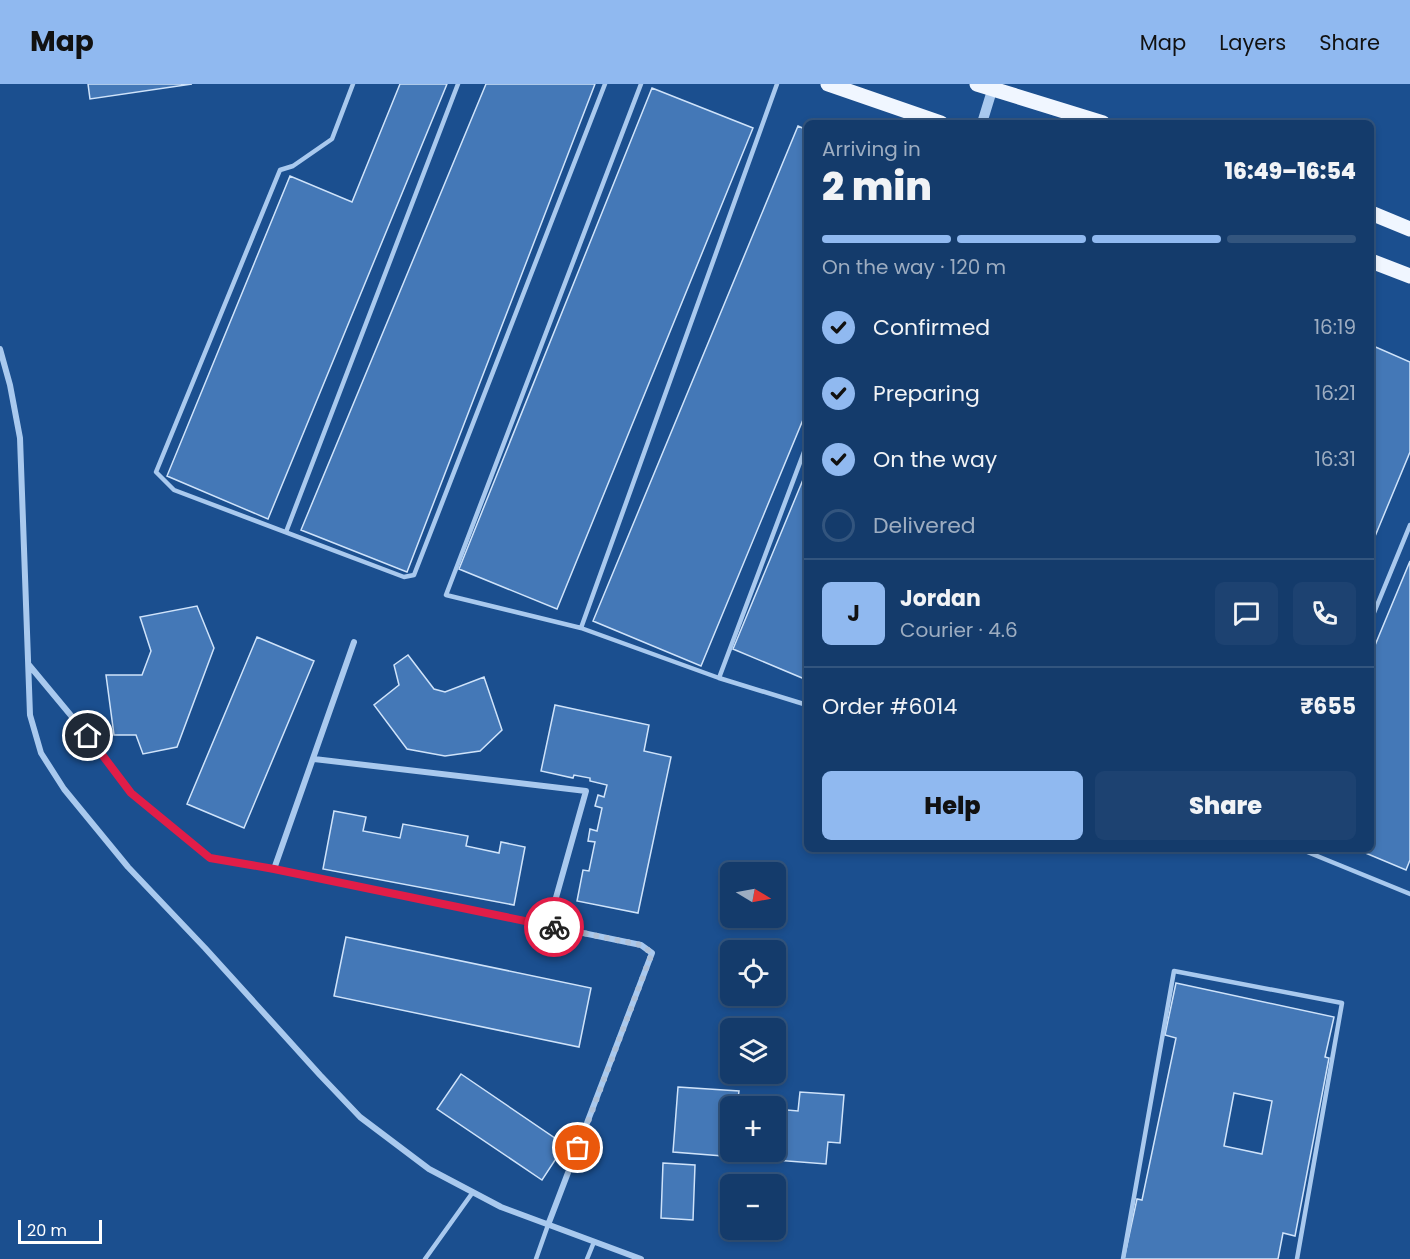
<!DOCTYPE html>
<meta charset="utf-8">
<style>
body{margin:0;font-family:Poppins,sans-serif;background:#1d4271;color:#f1f3f6;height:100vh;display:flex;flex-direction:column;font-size:22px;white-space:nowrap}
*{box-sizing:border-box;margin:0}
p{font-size:20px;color:#9dadc1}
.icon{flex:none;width:33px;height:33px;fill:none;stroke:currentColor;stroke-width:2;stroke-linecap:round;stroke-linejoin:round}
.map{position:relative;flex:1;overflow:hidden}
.drawer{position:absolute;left:804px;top:36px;width:570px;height:732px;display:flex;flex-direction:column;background:#143b6b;border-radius:9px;box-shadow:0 3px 9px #0003,0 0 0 2px #33557e}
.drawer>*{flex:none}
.needle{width:39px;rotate:100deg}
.tools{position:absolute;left:720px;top:778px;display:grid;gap:12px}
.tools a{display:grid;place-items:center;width:66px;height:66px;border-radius:9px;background:#143b6b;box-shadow:0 3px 9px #0003,0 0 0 2px #33557e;font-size:30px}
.scale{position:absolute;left:18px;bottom:15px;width:84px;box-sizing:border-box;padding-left:6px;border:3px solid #fff;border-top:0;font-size:16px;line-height:21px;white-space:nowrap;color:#fff;-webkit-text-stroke:4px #1b4f8f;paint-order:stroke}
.pin{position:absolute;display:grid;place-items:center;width:51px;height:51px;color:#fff;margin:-26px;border:3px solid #fff;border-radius:50%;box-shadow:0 2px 6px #0007}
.courier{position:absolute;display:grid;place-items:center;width:60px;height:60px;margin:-30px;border:4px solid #e11d48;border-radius:50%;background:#fff;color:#222;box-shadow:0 2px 8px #0007}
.summary em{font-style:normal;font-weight:800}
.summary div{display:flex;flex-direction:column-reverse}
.summary{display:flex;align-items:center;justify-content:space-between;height:102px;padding:0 18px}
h1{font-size:39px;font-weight:800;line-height:45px}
.bar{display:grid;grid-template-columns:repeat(4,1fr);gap:9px 6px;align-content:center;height:72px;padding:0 18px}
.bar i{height:8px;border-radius:4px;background:#33557e}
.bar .selected{background:#90b9f0}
.bar p{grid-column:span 4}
.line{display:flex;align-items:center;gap:15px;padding:0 18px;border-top:2px solid #33557e}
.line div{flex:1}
.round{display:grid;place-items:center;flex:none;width:63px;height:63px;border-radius:9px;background:#1d4271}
ol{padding:0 18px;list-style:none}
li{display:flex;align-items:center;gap:18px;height:66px}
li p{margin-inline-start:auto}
li .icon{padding:6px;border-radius:50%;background:#90b9f0;color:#111;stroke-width:4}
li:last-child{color:#9dadc1}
li i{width:33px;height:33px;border:3px solid #33557e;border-radius:50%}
.cta{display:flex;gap:12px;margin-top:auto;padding:12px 18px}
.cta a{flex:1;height:69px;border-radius:9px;background:#90b9f0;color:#111;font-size:24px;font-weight:800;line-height:69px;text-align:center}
.cta a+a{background:#1d4271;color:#f1f3f6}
header{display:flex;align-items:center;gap:36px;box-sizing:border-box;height:84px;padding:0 30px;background:#90b9f0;color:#111}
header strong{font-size:28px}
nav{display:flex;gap:33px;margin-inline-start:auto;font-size:21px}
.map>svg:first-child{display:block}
.building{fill:#4478b7;stroke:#cfe3fa;stroke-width:1.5;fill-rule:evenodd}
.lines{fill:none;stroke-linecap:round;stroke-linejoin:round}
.service{stroke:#a9c9ee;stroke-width:4.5}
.minor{stroke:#a9c9ee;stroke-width:6}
.tertiary{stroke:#a9c9ee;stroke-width:10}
.primary{stroke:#f0f6ff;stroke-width:15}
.done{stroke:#afc1d8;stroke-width:6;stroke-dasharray:0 10.8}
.route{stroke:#e11d48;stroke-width:8}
</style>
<header>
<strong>Map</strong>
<nav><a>Map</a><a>Layers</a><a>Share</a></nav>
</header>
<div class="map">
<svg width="1410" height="1175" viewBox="0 0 1410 1175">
<rect width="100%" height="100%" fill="#1b4f8f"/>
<path class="building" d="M88 0H192L90 15Z
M400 0H447L268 435 167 392 290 92 352 118Z
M486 0H595L407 488 301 446Z
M652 4 753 44 557 525 459 485Z
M798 42 807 46V326L701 582 593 537Z
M1371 261 1410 278V368L1371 462Z
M807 386V596L733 565Z
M1410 477V776L1406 786 1356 765H1371V571Z
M197 522 214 564 177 663 143 670 136 651H114L106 591H142L151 567 140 533Z
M257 553 314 577 244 744 187 720Z
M408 571 434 605 445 608 484 593 502 646 480 667 445 672 407 665 374 621 399 601 394 581Z
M555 621 649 641 644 667 671 673 638 829 577 817 583 786 589 787 595 758 588 757 590 745 597 747 602 724 595 722 598 711 604 713 607 701 590 697V694L574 691 573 694 541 687Z
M334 727 366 733 363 747 400 754 403 740 468 752 466 762 499 769 501 758 525 763 514 821 323 785Z
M346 853 591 904 579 963 334 912Z
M1176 899 1334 933 1325 973 1329 974 1295 1152 1283 1149 1278 1175H1124L1137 1115 1142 1116 1176 954 1165 951ZM1234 1009 1272 1017 1262 1070 1224 1062Z
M461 990 565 1061 542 1096 437 1025Z
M678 1003 739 1007 737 1022 749 1023H730V1068H776V1025L798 1027 800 1008 844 1011 840 1059 828 1058 826 1080 673 1068Z
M663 1079 695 1081 693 1136 661 1134Z"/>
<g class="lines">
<path class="service" d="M353 0 332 55 293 82 280 86 156 388 174 406 404 493 414 491 605 0
M641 0 446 511 581 544 777 0
M286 448 458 0
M1371 536 1410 441
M581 544 719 594 807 360
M719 594 807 621
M1300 765 1410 810
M425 1175 473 1108
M536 1175 548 1141
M587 1175 594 1158
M1123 1175 1174 887 1342 919 1297 1175"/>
<path class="minor" d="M0 265 10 301 20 354 30 631 41 669 64 705 128 783 205 864 320 991 360 1033 429 1085 501 1123 641 1175
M29 581 88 652 131 709 210 774 274 785 641 861 652 869 548 1141
M314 675 586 707 548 842
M274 785 354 558"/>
<path class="tertiary" d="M982 39 994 0"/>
<path class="primary" d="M828 0 941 39
M977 0 1103 39
M1371 129 1410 145
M1371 177 1410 192"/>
</g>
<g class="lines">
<path class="done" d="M554 843 641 861 652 869 578 1064"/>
<path class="route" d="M88 652 131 709 210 774 274 785 554 843"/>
</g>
</svg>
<div class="tools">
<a><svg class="needle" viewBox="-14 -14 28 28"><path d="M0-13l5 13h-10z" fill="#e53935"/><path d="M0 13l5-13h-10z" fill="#9dadc1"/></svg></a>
<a><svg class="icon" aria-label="locate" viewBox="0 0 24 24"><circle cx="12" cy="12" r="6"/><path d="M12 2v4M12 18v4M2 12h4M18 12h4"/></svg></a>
<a><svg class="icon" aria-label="layers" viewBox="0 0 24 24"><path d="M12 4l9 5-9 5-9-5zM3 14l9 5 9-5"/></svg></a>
<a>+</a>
<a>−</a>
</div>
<div class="scale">20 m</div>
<div class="pin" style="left:578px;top:1064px;background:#ea580c"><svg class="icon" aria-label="bag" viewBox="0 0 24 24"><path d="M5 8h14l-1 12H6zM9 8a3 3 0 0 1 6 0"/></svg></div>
<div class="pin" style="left:88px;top:652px;background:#1f2937"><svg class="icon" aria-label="home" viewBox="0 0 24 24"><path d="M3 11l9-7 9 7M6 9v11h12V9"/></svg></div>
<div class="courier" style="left:554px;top:843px"><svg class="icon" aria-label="bike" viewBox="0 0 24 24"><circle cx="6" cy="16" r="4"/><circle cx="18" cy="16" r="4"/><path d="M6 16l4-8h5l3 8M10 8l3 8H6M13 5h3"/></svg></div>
<section class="drawer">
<div class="summary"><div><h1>2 min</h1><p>Arriving in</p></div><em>16:49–16:54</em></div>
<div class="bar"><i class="selected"></i><i class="selected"></i><i class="selected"></i><i></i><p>On the way · 120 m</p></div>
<ol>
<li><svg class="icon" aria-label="check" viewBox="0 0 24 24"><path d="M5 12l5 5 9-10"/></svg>Confirmed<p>16:19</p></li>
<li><svg class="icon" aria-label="check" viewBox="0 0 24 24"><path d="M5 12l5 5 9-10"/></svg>Preparing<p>16:21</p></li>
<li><svg class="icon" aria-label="check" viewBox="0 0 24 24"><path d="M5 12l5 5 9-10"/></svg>On the way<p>16:31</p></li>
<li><i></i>Delivered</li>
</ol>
<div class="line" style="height:108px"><b class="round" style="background:#90b9f0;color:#111">J</b><div><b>Jordan</b><p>Courier · 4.6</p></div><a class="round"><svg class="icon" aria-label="chat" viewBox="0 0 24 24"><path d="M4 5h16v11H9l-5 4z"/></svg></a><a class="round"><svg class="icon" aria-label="phone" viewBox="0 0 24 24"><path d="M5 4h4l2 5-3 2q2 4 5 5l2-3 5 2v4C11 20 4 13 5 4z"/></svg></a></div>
<div class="line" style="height:78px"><div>Order #6014</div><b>₹655</b></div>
<div class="cta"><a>Help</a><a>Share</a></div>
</section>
</div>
